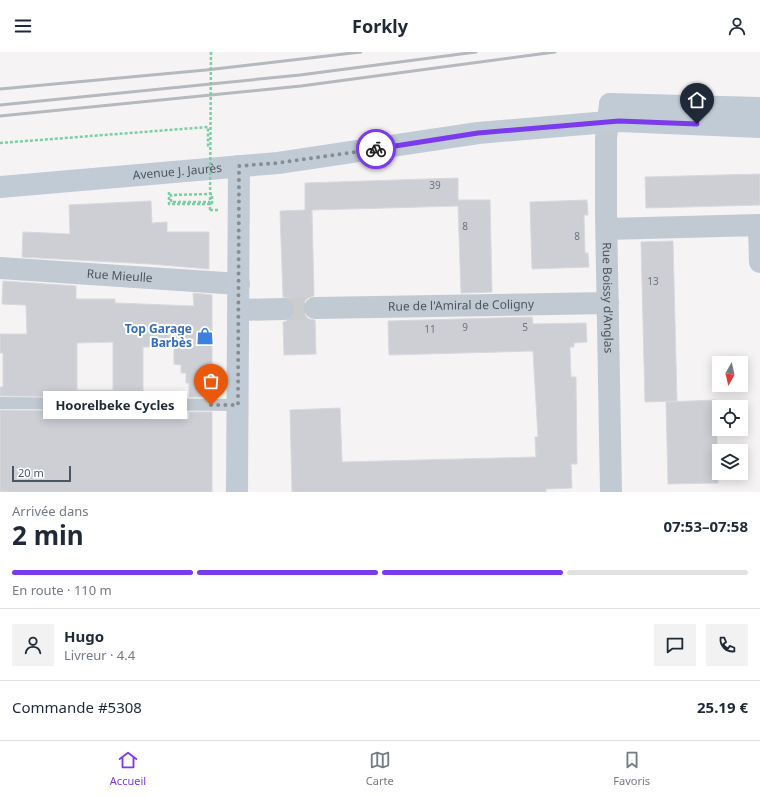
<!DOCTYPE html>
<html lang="fr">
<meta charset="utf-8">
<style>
body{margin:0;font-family:"Noto Sans",sans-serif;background:#f2f2f3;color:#1f2937;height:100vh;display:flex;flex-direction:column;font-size:15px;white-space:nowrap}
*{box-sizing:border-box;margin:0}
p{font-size:13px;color:#747a83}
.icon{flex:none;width:22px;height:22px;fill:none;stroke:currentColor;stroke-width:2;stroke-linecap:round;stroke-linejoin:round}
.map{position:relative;height:440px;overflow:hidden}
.drawer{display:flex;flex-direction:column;background:#fff;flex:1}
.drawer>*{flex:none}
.needle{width:26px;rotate:188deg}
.controls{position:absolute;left:712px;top:304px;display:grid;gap:8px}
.controls a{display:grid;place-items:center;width:36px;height:36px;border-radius:0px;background:#fff;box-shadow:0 2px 10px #0003;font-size:20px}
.scale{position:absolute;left:12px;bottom:10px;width:59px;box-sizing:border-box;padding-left:4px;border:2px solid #4a5661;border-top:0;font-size:11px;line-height:14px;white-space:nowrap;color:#4a5661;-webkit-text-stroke:3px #fff;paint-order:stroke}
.pin{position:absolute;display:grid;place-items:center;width:34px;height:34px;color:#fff;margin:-41px -17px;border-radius:50% 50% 50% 0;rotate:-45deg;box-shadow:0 0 4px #0007}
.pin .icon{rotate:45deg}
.courier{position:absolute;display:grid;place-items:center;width:40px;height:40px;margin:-20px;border:3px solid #7c3aed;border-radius:50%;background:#fff;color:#222;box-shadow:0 1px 5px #0007}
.bubble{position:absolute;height:28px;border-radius:0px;background:#fff;box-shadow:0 2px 10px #0003;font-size:13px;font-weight:700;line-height:28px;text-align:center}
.headline em{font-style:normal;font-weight:700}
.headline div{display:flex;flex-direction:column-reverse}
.headline{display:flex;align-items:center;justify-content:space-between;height:68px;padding:0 12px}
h1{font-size:26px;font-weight:700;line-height:30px}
.bar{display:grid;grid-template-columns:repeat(4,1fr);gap:6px 4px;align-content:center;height:48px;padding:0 12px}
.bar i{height:5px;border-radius:3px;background:#e0e1e3}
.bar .selected{background:#7c3aed}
.bar p{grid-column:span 4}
.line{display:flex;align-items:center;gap:10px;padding:0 12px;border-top:1px solid #e0e1e3}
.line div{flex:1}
.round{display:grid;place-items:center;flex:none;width:42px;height:42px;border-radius:0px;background:#f2f2f3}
header{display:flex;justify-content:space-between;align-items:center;height:52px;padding:0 12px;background:#fff;font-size:18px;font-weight:700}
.tabs{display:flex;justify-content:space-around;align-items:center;height:56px;border-top:1px solid #e0e1e3;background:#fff;font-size:11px;color:#747a83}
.tabs a{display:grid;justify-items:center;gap:2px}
.tabs .selected{color:#7c3aed}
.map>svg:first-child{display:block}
.building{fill:#cdcfd5;stroke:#d7d9de;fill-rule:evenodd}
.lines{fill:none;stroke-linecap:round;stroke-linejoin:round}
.street-tunnel{stroke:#caccce;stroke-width:22;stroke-dasharray:22 11;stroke-linecap:butt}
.path{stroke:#7ad0a6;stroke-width:2.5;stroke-dasharray:3 2;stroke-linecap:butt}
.lane{stroke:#c1cad2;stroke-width:12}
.street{stroke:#c1cad2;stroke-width:22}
.secondary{stroke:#c1cbd6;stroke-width:22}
.rail{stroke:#b5b8bd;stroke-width:3}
.path-bridge{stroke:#7ad0a6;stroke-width:2.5;stroke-dasharray:3 2;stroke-linecap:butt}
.done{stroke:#868d94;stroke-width:4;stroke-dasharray:0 7.2}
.route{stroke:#7c3aed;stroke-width:5}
.labels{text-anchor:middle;stroke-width:4;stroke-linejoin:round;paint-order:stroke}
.number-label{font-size:10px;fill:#6b747e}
.street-label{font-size:12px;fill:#4a5661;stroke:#fff}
.shop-label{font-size:12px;font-weight:bold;fill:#366cbe;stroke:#fff;text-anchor:end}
</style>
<header><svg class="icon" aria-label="menu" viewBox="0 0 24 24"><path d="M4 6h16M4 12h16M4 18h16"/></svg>Forkly<svg class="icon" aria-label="person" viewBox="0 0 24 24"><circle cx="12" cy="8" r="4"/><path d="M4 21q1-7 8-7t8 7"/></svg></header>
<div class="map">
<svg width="760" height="440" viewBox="0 0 760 440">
<rect width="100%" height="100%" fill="#f5f3f3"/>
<path class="building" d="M760 122V153L646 156 645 125Z
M458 126V148H490L492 240 461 241 458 154 312 158 314 244 308 246 304 250 303 257 305 263 309 267 315 268 316 302 284 303 283 270 289 268 294 263 295 256 293 250 289 246 283 245 280 159 305 158V131Z
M587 148 588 163H584L585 201H588L589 215 532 217 530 150Z
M151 149 152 171 167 170V180H209V217L150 212 22 205 23 180 70 182 69 153Z
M673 189 677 349 645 350 641 190Z
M3 229 76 234V247H115V251L194 254 193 241 212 243V345H189V331H186V321H181V313L174 312V295H143V345L0 344V335H3V301H0V282H27L26 253 2 252ZM113 290V338H77V291Z
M532 265 533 272 586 271 587 290 574 291V295H570L571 325H576L577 412H571L572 436 546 437V440H292L290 358 340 356 342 410 536 405 535 385H538L533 299 389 303 388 269Z
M716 348 718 431 668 432 666 350Z
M0 358 144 360V362H147L148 367H189V360H212V440H0Z"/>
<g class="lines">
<path class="street-tunnel" d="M283 257 315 256"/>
<path class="path" d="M0 91 208 75V96
M169 140V152H212V142L171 143V150H210
M210 158H219"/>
<path class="lane" d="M0 351 238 353"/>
<g class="street">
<path id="s1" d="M610 52 606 87V161L611 440"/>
<path d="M607 177 759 173 760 210"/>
<path id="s2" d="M0 216 239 232"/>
<path id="s3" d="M315 256 608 251"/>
<path d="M239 258 283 257"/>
</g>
<g class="secondary">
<path d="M610 52 760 56"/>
<path id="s4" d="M0 135 278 111 478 81 619 69 760 75"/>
<path d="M237 440 239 114"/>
</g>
<path class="rail" d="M0 37 206 18 361 0
M0 53 300 23 476 0
M0 64 301 34 555 0"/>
<path class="path-bridge" d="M210 158 211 0"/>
</g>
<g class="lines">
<path class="done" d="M211 353H238L239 114 278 111 376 97"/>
<path class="route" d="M376 97 478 81 619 69 697 72"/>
</g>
<defs>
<g id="shop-bare" transform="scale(1.38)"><path d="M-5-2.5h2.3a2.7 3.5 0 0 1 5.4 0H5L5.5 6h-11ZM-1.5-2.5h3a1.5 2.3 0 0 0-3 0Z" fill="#3f7fe0" stroke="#fff" stroke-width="2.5" paint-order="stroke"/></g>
</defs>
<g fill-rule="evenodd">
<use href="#shop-bare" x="205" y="284"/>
</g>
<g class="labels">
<g class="number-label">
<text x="435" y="137">39</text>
<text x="465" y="178">8</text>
<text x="577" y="188">8</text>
<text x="653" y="233">13</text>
<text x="465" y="279">9</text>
<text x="525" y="279">5</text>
<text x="430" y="281">11</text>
</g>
<g class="street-label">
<text dy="4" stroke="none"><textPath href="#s4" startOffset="178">Avenue J. Jaurès</textPath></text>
<text dy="4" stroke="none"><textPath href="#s2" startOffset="120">Rue Mieulle</textPath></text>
<text dy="4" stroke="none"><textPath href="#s1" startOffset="194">Rue Boissy d'Anglas</textPath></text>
<text dy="4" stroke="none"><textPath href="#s3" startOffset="146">Rue de l'Amiral de Coligny</textPath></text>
</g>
<g class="shop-label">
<text x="192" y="281">Top Garage<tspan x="192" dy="14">Barbès</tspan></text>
</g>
</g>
</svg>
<div class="controls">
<a><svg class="needle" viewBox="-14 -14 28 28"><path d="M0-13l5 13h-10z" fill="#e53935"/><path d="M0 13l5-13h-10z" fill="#747a83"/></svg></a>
<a><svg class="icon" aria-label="locate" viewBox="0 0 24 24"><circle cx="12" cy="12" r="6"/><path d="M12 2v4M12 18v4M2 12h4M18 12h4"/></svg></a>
<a><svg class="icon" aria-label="layers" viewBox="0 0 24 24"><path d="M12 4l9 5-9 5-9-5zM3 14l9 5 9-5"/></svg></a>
</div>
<div class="scale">20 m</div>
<div class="pin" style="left:211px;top:353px;background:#ea580c"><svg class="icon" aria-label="bag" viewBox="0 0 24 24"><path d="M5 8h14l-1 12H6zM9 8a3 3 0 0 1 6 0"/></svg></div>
<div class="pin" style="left:697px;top:72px;background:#1f2937"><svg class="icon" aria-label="home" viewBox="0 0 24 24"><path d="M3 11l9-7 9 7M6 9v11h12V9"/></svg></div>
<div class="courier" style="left:376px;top:97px"><svg class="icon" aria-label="bike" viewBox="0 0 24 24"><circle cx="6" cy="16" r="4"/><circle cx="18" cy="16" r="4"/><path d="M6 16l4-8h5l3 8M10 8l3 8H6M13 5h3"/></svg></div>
<div class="bubble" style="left:43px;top:339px;width:144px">Hoorelbeke Cycles</div>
</div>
<section class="drawer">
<div class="headline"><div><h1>2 min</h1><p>Arrivée dans</p></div><em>07:53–07:58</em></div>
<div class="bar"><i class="selected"></i><i class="selected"></i><i class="selected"></i><i></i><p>En route · 110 m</p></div>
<div class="line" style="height:72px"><a class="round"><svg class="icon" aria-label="person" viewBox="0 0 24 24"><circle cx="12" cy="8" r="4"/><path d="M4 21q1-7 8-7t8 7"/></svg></a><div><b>Hugo</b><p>Livreur · 4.4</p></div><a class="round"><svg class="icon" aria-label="chat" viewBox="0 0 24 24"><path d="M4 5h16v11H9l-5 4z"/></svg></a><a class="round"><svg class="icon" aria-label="phone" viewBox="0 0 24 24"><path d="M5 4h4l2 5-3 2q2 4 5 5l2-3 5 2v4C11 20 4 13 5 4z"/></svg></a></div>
<div class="line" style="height:52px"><div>Commande #5308</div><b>25.19 €</b></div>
</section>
<nav class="tabs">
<a class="selected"><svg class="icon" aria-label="home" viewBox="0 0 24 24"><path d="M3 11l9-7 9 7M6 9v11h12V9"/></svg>Accueil</a>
<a><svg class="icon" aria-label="map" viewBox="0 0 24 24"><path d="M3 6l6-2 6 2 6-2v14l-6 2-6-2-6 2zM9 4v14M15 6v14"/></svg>Carte</a>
<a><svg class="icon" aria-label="saved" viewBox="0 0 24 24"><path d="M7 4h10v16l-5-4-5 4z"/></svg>Favoris</a>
</nav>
